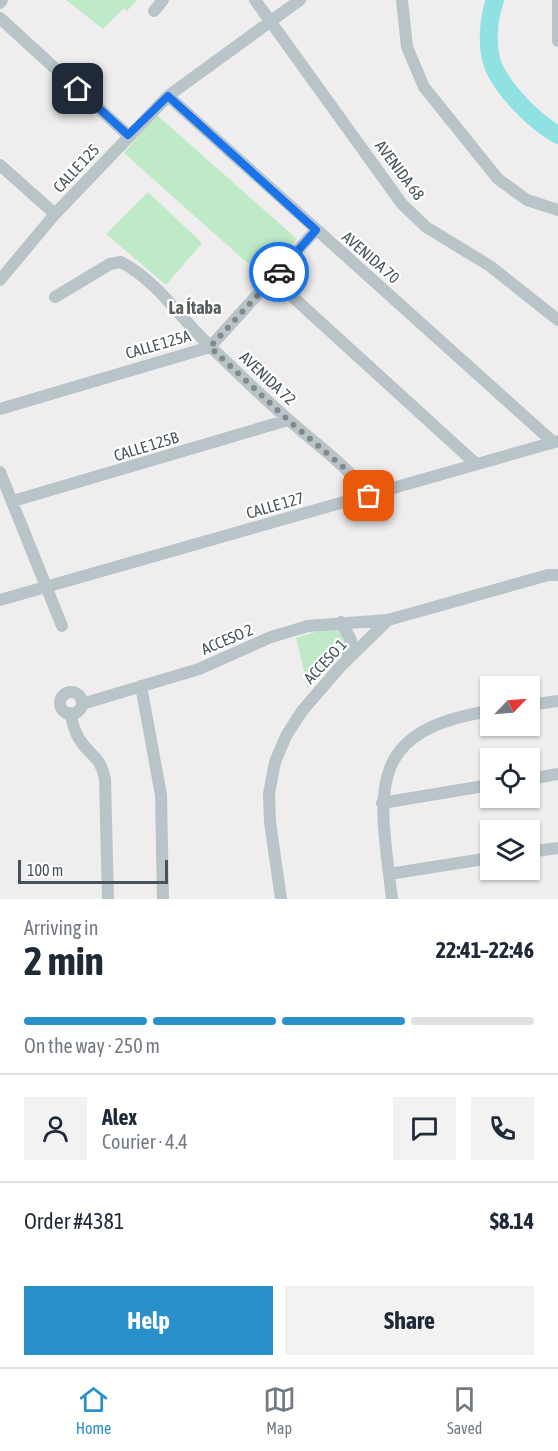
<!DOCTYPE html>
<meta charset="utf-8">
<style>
body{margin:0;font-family:"Asap Condensed",sans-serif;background:#f2f2f3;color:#1f2937;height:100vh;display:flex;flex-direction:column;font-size:22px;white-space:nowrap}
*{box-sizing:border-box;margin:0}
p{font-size:20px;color:#747a83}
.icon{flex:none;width:33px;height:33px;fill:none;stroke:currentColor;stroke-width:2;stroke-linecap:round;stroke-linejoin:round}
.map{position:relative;height:899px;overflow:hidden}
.panel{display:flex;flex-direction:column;background:#fff;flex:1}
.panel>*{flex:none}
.needle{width:39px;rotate:65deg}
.tools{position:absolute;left:480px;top:676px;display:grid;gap:12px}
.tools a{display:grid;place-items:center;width:60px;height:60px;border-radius:0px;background:#fff;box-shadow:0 2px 4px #0004;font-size:30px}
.scale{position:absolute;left:18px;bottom:15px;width:150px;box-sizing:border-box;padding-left:6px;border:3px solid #475358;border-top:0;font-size:16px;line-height:21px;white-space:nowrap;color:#475358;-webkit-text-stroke:4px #fff;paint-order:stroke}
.pin{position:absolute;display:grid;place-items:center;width:51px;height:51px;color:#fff;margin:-26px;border-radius:12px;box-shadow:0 3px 9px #0006}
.courier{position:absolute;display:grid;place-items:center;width:60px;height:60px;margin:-30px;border:4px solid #1a73e8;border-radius:50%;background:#fff;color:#222;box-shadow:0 2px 8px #0007}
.head em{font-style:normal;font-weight:700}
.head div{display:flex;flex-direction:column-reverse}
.head{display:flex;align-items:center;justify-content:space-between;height:102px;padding:0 24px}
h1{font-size:39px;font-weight:700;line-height:45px}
.bar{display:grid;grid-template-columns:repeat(4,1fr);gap:9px 6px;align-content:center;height:72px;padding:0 24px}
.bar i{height:8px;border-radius:4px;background:#e0e1e3}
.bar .on{background:#2a90cc}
.bar p{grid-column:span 4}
.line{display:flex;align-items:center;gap:15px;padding:0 24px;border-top:2px solid #e0e1e3}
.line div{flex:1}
.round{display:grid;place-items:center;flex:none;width:63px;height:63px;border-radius:0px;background:#f2f2f3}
.primary-button{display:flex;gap:12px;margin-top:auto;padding:12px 24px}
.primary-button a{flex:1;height:69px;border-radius:0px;background:#2a90cc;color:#fff;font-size:24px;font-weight:700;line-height:69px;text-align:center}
.primary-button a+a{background:#f2f2f3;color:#1f2937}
.menu{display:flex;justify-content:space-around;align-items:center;height:84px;border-top:2px solid #e0e1e3;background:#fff;font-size:16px;color:#747a83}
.menu a{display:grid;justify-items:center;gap:3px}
.menu .on{color:#2a90cc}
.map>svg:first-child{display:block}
.green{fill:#bfeac7}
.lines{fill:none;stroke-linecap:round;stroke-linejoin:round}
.river{stroke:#90e1e2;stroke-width:18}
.street{stroke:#b9c4c8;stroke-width:12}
.done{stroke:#82898c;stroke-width:6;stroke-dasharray:0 10.8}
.route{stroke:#1a73e8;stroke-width:8}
.labels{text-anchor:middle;stroke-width:4.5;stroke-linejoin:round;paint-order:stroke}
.street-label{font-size:16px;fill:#475358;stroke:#fff}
.neighbourhood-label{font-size:18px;font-weight:bold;fill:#5a5f61;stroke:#fff}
</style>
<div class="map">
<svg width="558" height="899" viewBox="0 0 558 899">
<rect width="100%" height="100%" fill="#efeded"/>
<path class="green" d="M66 0H137L127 11 124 8 103 29Z
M157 115 297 239 263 277 124 153Z
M148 192 202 243 166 285 106 234Z
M328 628C373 633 321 676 308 688L296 638Z"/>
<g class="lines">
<path class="river" d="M495 0C488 19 486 50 494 68 506 93 535 122 558 135"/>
<path class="street" d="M255 0 402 204 426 227 490 266 558 320
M402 0 407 47 424 87 498 179 527 200 558 210
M558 1V41
M0 3 2 0
M154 11 163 0
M0 18 128 135
M168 96 553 442
M0 165 55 214
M273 279 475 463
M0 280 55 214 168 96 300 0
M55 297 110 264 121 262C159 282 182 321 213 349 238 373 263 398 290 421 317 445 348 466 369 496
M0 409 210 347 316 230
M0 472 62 626
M13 501 288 420
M0 600 558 441
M341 622 351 640 347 659
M141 686 161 795 163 899
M60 703a11 11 0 1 1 22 0a11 11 0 1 1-22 0Z
M82 704 199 669 271 637 308 626 388 620
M530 705 558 701
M70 713C73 723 74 732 80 740 91 758 99 753 105 779L108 899
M530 779 558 774
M382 803 490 785
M530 852 558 848
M389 874 490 858
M281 899 270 822 269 794 275 762 286 736 302 711 340 667 388 620 548 575H558
M392 899C380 795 361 731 490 711"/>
</g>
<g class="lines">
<path class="done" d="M279 272 210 347 288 420 356 478 369 496"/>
<path class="route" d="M78 89 128 135 168 96 316 230 279 272"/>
</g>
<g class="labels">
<g class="street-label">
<text transform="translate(76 168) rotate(-47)" y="6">CALLE 125</text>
<text transform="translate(400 170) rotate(53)" y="6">AVENIDA 68</text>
<text transform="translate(371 257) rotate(41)" y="6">AVENIDA 70</text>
<text transform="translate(158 344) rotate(-16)" y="6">CALLE 125A</text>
<text transform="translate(268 378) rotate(43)" y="6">AVENIDA 72</text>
<text transform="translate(146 446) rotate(-17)" y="6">CALLE 125B</text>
<text transform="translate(275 505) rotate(-16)" y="6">CALLE 127</text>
<text transform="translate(227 639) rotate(-23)" y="6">ACCESO 2</text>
<text transform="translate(325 661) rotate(-47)" y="6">ACCESO 1</text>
</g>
<g class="neighbourhood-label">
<text x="195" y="314">La Ítaba</text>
</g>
</g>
</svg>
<div class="tools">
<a><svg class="needle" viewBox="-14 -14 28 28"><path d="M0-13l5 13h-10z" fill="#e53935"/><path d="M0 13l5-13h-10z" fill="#747a83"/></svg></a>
<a><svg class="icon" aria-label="locate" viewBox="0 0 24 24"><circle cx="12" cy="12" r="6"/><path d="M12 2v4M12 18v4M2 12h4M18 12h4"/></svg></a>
<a><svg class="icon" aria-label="layers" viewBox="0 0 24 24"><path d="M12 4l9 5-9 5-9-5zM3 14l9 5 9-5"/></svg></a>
</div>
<div class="scale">100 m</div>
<div class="pin" style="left:369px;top:496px;background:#ea580c"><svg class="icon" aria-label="bag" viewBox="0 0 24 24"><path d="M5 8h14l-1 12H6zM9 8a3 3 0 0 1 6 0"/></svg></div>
<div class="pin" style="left:78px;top:89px;background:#1f2937"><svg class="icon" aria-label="home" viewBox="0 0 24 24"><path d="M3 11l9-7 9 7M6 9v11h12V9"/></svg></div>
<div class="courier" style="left:279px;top:272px"><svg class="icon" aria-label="car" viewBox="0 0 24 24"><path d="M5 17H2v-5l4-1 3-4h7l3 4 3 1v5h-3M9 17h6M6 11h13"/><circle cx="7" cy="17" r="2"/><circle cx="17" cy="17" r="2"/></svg></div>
</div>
<section class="panel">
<div class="head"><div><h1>2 min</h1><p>Arriving in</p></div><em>22:41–22:46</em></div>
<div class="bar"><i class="on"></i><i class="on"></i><i class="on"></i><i></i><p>On the way · 250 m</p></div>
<div class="line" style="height:108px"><a class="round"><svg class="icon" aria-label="person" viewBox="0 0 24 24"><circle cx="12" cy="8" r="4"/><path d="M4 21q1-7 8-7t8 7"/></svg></a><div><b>Alex</b><p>Courier · 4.4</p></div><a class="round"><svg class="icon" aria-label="chat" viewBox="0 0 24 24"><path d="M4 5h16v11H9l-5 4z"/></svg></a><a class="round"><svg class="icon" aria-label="phone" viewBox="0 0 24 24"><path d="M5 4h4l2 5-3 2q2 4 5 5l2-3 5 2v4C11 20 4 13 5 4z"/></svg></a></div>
<div class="line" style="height:78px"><div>Order #4381</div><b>$8.14</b></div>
<div class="primary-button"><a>Help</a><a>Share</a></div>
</section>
<nav class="menu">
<a class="on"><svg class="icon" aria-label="home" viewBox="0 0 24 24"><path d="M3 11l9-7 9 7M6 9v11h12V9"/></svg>Home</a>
<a><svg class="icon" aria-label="map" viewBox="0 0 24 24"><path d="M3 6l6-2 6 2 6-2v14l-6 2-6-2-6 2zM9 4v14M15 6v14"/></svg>Map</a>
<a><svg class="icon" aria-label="saved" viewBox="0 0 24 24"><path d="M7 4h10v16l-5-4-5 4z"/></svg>Saved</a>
</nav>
